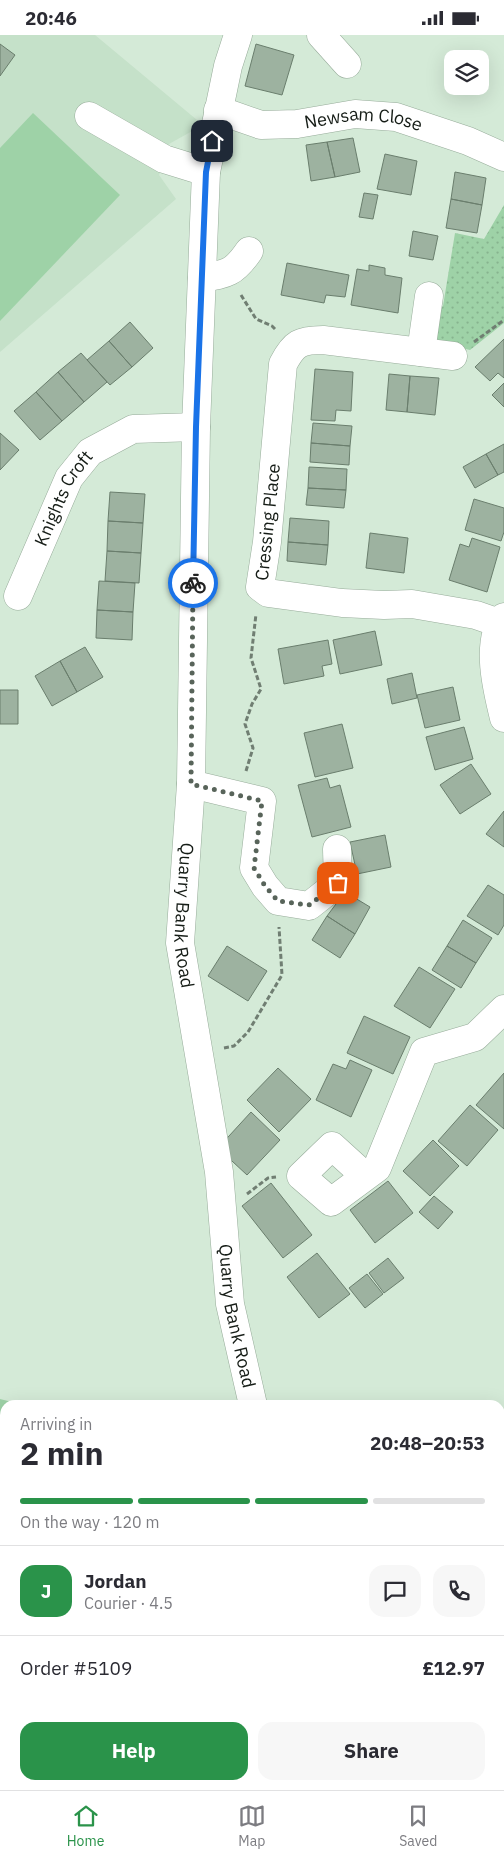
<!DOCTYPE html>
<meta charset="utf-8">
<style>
body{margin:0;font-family:"IBM Plex Sans",sans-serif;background:#f7f7f7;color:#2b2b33;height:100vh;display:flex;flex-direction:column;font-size:19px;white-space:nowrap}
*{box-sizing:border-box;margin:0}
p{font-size:16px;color:#7c7c81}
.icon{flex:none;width:28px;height:28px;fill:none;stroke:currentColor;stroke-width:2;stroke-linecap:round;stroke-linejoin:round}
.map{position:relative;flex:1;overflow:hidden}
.drawer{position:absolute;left:0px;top:1365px;width:505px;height:390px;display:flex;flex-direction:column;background:#fff;border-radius:15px 15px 0 0;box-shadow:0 5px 20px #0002}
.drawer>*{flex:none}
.fabs{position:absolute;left:444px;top:15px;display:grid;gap:10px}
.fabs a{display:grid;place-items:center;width:45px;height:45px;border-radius:10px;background:#fff;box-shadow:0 5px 20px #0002;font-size:25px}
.pin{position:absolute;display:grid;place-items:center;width:42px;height:42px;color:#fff;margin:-21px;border-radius:10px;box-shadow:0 2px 8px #0006}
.courier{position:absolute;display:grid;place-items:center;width:50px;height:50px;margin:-25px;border:4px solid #1a73e8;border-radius:50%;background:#fff;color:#222;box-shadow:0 1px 6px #0007}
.summary em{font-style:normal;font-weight:700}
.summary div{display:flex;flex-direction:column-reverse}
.summary{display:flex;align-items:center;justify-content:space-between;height:85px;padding:0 20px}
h1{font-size:32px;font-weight:700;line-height:38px}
.bar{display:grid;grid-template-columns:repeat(4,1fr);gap:8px 5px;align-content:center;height:60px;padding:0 20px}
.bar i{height:6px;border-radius:4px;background:#e1e1e2}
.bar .selected{background:#2a934a}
.bar p{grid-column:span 4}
.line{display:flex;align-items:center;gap:12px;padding:0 20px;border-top:1px solid #e1e1e2}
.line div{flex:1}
.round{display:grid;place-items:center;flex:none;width:52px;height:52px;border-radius:15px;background:#f7f7f7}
.button{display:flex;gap:10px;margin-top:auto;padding:10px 20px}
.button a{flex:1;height:58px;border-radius:15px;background:#2a934a;color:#fff;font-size:20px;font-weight:700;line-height:58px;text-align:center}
.button a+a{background:#f7f7f7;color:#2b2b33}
.status{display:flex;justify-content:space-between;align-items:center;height:35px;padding:0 25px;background:#fff;direction:ltr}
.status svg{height:14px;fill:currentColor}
.dock{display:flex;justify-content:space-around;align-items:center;height:70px;border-top:1px solid #e1e1e2;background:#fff;font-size:14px;color:#7c7c81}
.dock a{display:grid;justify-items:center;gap:2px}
.dock .selected{color:#2a934a}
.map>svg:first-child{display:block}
.built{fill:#c5e1c9}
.grass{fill:url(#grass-tufts)}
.forest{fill:url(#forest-crowns)}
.park{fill:url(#park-dots)}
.pitch{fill:#9ed2a7}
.building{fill:#9db2a0;stroke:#6a7e6d}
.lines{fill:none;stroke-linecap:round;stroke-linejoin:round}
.minor-casing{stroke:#97ac9a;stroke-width:29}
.major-casing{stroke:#97ac9a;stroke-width:29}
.path{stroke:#707e72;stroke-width:3;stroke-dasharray:5 2.5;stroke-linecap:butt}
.minor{stroke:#fff;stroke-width:28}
.major{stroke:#fff;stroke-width:28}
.done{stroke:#58645a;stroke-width:5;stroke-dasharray:0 9}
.route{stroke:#1a73e8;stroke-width:6}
.labels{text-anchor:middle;stroke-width:4;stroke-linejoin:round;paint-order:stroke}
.street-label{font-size:18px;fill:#151c16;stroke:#fff}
</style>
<div class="status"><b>20:46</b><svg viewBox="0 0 49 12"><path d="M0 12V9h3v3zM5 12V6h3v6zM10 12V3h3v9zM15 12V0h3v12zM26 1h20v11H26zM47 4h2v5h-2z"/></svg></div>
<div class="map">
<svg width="504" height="1755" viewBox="0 0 504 1755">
<defs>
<pattern id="grass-tufts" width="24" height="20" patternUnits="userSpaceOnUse" patternTransform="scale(1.25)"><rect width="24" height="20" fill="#9ed2a7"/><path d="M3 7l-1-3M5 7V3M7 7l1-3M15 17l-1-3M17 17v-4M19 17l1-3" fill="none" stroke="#87b48f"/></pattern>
<pattern id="forest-crowns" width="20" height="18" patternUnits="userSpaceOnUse" patternTransform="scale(1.25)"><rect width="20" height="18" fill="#78b985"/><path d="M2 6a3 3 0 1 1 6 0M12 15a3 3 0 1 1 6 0" fill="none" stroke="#679e72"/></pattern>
<pattern id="park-dots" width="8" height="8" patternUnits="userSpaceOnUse" patternTransform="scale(1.25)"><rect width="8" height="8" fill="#9ed2a7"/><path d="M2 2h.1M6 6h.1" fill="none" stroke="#87b48f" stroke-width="1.8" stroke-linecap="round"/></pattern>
</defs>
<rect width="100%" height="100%" fill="#d4ead7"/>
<path class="built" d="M0 0H95L203 90 169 109 159 140 176 164 0 317Z"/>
<path class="grass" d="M0 1364 24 1370H5V1447L0 1445Z
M0 1476 5 1478V1561L0 1559Z
M500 1653 504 1654V1745L500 1744Z"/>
<path class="forest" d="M5 1374V1422L0 1418V1377Z
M500 1513 504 1515V1591L500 1589Z
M0 1526 5 1528V1561L0 1557Z
M340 1750H447L450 1755H343Z"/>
<path class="park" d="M504 170V288L470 315 440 308 433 299 436 276 443 271 455 198 484 204Z"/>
<path class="pitch" d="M33 78 120 160 0 286V113Z"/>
<path class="building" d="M0 9 15 20 0 41Z
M256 9 294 20 282 60 245 51Z
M353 103 360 137 335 142 327 107Z
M327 107 335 142 311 146 306 110Z
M385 119 417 126 411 160 377 154Z
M455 137 486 143 482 170 451 164Z
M364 158 378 160 373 184 359 182Z
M451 164 482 170 477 198 446 193Z
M413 196 438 201 433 225 409 221Z
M287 228 349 240 345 262 326 260 324 268 281 260Z
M369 230 385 233V240L402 243 398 278 351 270 357 234 369 236Z
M130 287 153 313 132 332 109 306Z
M504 304V343L498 338 490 346 475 332Z
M109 306 132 332 110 350 87 325Z
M81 318 107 347 84 367 58 337Z
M315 334 353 337 351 376 336 375 335 386 311 385Z
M58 337 84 367 62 386 36 357Z
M389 339 410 341 407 377 386 375Z
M410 341 439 343 435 380 407 377Z
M504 348V372L492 360Z
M36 357 62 386 40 405 14 376Z
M313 388 352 391 350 411 311 408Z
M0 398 19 415 0 435Z
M311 408 350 411 349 430 310 427Z
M504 409V437L498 440 486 419Z
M486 419 498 440 475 453 463 432Z
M309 432 347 434 346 455 308 453Z
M308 453 346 455 344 473 306 470Z
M110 457 145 459 143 488 108 486Z
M474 464 504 473V497L501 506 465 495Z
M290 483 329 486 328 510 288 507Z
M108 486 143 488 141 518 107 516Z
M370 498 408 503 404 538 366 533Z
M472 503 500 512 487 557 449 545 460 509 469 512Z
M288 507 328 510 326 530 287 526Z
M107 516 141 518 139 548 105 546Z
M99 546 135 548 133 577 97 575Z
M97 575 133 577 132 605 96 603Z
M375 596 382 630 340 639 333 605Z
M328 605 332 629 322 631 324 641 284 649 278 614Z
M85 612 103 642 77 657 60 626Z
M60 626 77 657 52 671 35 641Z
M412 638 417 663 392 669 387 644Z
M453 652 460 685 425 693 417 660Z
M0 655H18V689H0Z
M342 689 353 733 315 742 304 698Z
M464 692 473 724 435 735 426 702Z
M471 729 491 759 460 779 440 750Z
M327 743 330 753 340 750 351 792 312 802 298 750Z
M504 776V812L486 799Z
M385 800 391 832 357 839 350 807Z
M488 850 504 860V890L498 900 467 881Z
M345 857 370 872 355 899 327 881Z
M327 881 355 899 340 923 312 905Z
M463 885 492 903 476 928 447 911Z
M227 911 267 936 248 966 208 941Z
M447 911 476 928 461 953 432 935Z
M419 932 455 954 430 993 394 971Z
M364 981 410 1002 393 1039 347 1018Z
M350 1025 372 1035 351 1082 316 1065 333 1029 346 1034Z
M278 1033 311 1064 279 1097 247 1065Z
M504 1038V1094L476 1070Z
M470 1070 498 1095 467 1131 438 1106Z
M251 1077 280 1105 247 1140 218 1113Z
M433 1105 459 1131 430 1161 403 1136Z
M388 1146 413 1178 375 1208 350 1175Z
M271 1148 312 1200 283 1223 242 1171Z
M434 1161 453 1177 438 1194 419 1177Z
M317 1218 350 1259 319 1283 287 1242Z
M388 1223 404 1243 384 1258 369 1238Z
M367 1239 383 1259 365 1273 349 1253Z"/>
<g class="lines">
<g class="minor-casing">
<g id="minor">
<path id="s1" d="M238 0 228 31 206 137 196 392 191 749 180 908 219 1137 230 1269 253 1370"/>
<path d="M321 0 347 29"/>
<path id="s2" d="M218 75 261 90 297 89 355 79 396 82 468 106 504 122"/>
<path d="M89 81 164 124 206 137"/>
<path d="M202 243C227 239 234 238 249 216"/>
<path d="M421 317 429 261"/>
<path d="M453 321 323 305C300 305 294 308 283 329L267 507 260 552 268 558 342 568 384 570 412 569 476 580 499 588"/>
<path id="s3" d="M18 561 69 443 90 417 133 394 196 392"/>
<path d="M504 582C485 607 497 655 504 683"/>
<path d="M191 749 262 766 254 833 265 851 278 866 309 871 338 848 337 814"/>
<path d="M365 1141 332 1111 301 1141 331 1167 377 1133 424 1017 475 1002 504 974"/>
<path d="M327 1750 329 1755"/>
</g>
</g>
<g class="major-casing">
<path id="major" d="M0 1459 5 1461
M500 1637 504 1639"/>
</g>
<path class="path" d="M241 260 256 284 272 291 276 295
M474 307 504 285
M246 736 253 713 245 689 252 669 261 654 251 623 256 579
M224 1013 234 1011 248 997 282 940 279 892
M247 1159 268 1143 276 1142"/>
<use href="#minor" class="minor"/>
<use href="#major" class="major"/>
</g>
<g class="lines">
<path class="done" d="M193 548 191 749 262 766 254 833 265 851 278 866 309 870 338 848"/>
<path class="route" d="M193 548 196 392 206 137 212 106"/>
</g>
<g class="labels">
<g class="street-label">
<text dy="6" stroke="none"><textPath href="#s2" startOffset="149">Newsam Close</textPath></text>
<text dy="6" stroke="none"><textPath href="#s3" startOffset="108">Knights Croft</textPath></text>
<text transform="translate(268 487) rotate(-84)" y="6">Cressing Place</text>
<text dy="6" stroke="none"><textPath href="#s1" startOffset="885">Quarry Bank Road</textPath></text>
<text dy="6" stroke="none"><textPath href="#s1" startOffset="1290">Quarry Bank Road</textPath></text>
</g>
</g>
</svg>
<div class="fabs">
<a><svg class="icon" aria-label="layers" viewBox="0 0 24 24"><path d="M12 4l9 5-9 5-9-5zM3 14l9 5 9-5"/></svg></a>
</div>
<div class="pin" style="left:338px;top:848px;background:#ea580c"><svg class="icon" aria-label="bag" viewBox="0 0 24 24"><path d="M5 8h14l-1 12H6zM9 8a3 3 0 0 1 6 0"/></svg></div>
<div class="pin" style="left:212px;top:106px;background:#1f2937"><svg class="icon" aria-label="home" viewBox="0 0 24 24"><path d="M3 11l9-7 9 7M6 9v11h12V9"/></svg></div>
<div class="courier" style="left:193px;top:548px"><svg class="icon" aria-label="bike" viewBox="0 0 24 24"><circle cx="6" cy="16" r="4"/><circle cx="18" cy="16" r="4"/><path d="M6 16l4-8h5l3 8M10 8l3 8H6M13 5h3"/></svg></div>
<section class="drawer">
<div class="summary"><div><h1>2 min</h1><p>Arriving in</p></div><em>20:48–20:53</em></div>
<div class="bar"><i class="selected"></i><i class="selected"></i><i class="selected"></i><i></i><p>On the way · 120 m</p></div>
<div class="line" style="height:90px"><b class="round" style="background:#2a934a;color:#fff">J</b><div><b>Jordan</b><p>Courier · 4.5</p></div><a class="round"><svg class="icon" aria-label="chat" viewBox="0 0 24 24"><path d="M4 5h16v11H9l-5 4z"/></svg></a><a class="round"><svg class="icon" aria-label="phone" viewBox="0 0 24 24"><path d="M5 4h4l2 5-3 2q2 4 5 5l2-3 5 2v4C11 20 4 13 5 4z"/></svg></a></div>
<div class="line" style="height:65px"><div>Order #5109</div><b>£12.97</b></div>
<div class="button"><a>Help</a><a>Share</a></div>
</section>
</div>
<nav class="dock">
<a class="selected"><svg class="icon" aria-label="home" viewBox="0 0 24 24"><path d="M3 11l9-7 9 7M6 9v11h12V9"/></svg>Home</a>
<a><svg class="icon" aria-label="map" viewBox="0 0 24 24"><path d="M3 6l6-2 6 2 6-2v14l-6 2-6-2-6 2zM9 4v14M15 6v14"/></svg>Map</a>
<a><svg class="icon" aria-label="saved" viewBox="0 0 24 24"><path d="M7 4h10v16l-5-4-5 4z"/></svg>Saved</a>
</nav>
